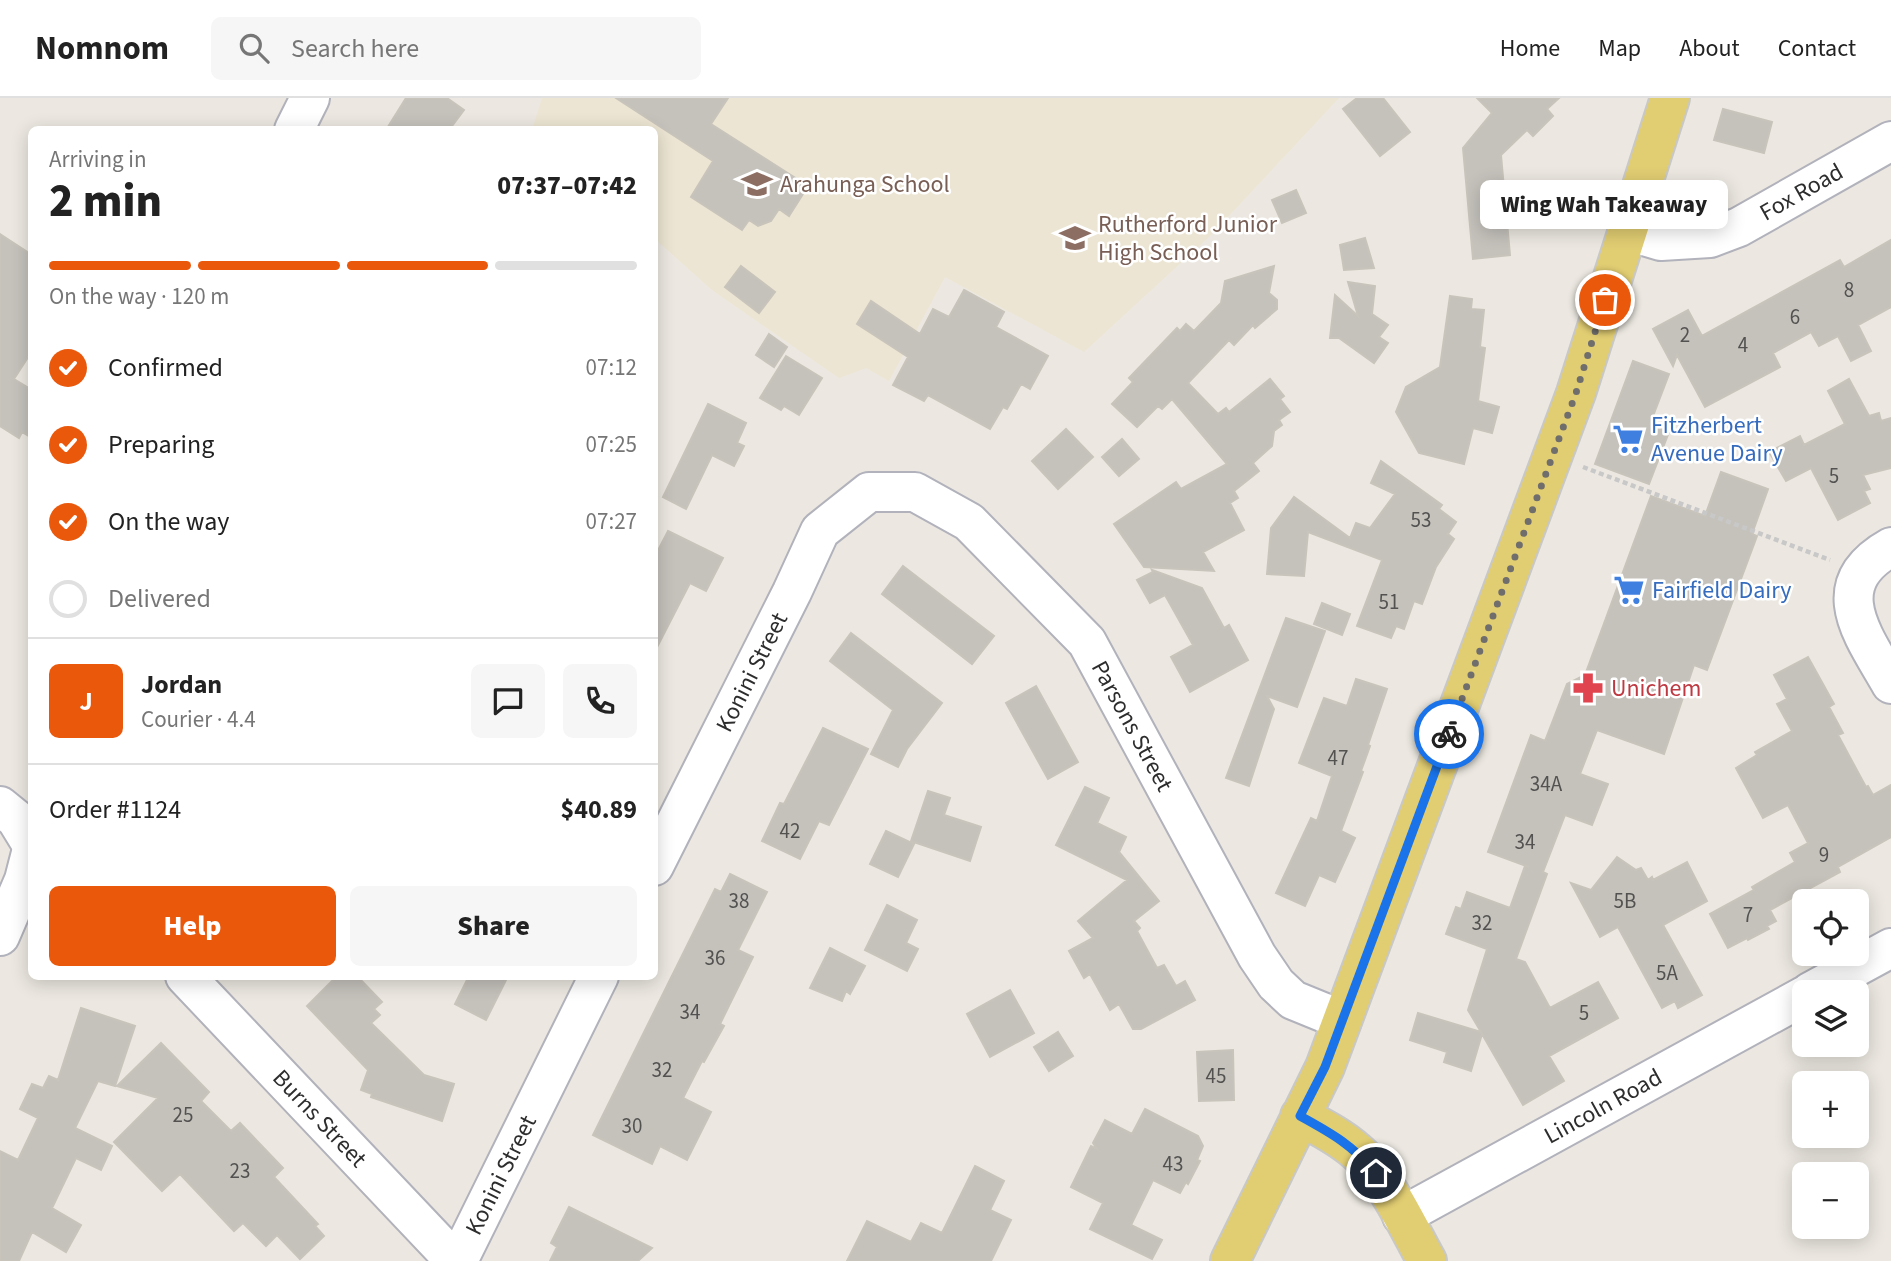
<!DOCTYPE html>
<meta charset="utf-8">
<style>
body{margin:0;font-family:"Source Sans 3",sans-serif;background:#f6f6f6;color:#222;height:100vh;display:flex;flex-direction:column;font-size:26px;white-space:nowrap}
*{box-sizing:border-box;margin:0}
p{font-size:23px;color:#767676}
.icon{flex:none;width:38px;height:38px;fill:none;stroke:currentColor;stroke-width:2;stroke-linecap:round;stroke-linejoin:round}
.map{position:relative;flex:1;overflow:hidden}
.details{position:absolute;left:28px;top:28px;width:630px;height:854px;display:flex;flex-direction:column;background:#fff;border-radius:10px;box-shadow:0 4px 18px #0003}
.details>*{flex:none}
.fabs{position:absolute;left:1792px;top:791px;display:grid;gap:14px}
.fabs a{display:grid;place-items:center;width:77px;height:77px;border-radius:10px;background:#fff;box-shadow:0 4px 18px #0003;font-size:35px}
.pin{position:absolute;display:grid;place-items:center;width:60px;height:60px;color:#fff;margin:-30px;border:4px solid #fff;border-radius:50%;box-shadow:0 2px 7px #0007}
.courier{position:absolute;display:grid;place-items:center;width:70px;height:70px;margin:-35px;border:5px solid #1a73e8;border-radius:50%;background:#fff;color:#222;box-shadow:0 2px 9px #0007}
.bubble{position:absolute;height:49px;border-radius:10px;background:#fff;box-shadow:0 4px 18px #0003;font-size:23px;font-weight:800;line-height:49px;text-align:center}
.overview em{font-style:normal;font-weight:800}
.overview div{display:flex;flex-direction:column-reverse}
.overview{display:flex;align-items:center;justify-content:space-between;height:119px;padding:0 21px}
h1{font-size:46px;font-weight:800;line-height:52px}
.bar{display:grid;grid-template-columns:repeat(4,1fr);gap:10px 7px;align-content:center;height:84px;padding:0 21px}
.bar i{height:9px;border-radius:5px;background:#e0e0e0}
.bar .current{background:#ea580c}
.bar p{grid-column:span 4}
.line{display:flex;align-items:center;gap:18px;padding:0 21px;border-top:2px solid #e0e0e0}
.line div{flex:1}
.round{display:grid;place-items:center;flex:none;width:74px;height:74px;border-radius:10px;background:#f6f6f6}
ol{padding:0 21px;list-style:none}
li{display:flex;align-items:center;gap:21px;height:77px}
li p{margin-inline-start:auto}
li .icon{padding:7px;border-radius:50%;background:#ea580c;color:#fff;stroke-width:4}
li:last-child{color:#767676}
li i{width:38px;height:38px;border:4px solid #e0e0e0;border-radius:50%}
.action{display:flex;gap:14px;margin-top:auto;padding:14px 21px}
.action a{flex:1;height:80px;border-radius:10px;background:#ea580c;color:#fff;font-size:28px;font-weight:800;line-height:80px;text-align:center}
.action a+a{background:#f6f6f6;color:#222}
header{display:flex;align-items:center;gap:42px;box-sizing:border-box;height:98px;padding:0 35px;background:#fff;border-bottom:2px solid #e0e0e0}
header strong{font-size:33px}
nav{display:flex;gap:38px;margin-inline-start:auto;font-size:24px}
.search{width:490px;height:63px;background:#f6f6f6;display:flex;align-items:center;gap:18px;box-sizing:border-box;padding:0 24px;border-radius:10px;color:#767676;font-size:26px}
.map>svg:first-child{display:block}
.education{fill:#ece5d3}
.building{fill:#c5c2bc;stroke:#c8c4bb;stroke-width:2}
.lines{fill:none;stroke-linecap:round;stroke-linejoin:round}
.minor-casing{stroke:#b1b2bb;stroke-width:42}
.major-casing{stroke:#c8c8c8;stroke-width:42}
.path{stroke:#c8c8c8;stroke-width:4.5;stroke-dasharray:5 3.5;stroke-linecap:butt}
.minor{stroke:#fff;stroke-width:38}
.major{stroke:#e1cd72;stroke-width:38}
.done{stroke:#706e6c;stroke-width:7;stroke-dasharray:0 12.6}
.route{stroke:#1a73e8;stroke-width:9}
.labels{text-anchor:middle;stroke-width:5;stroke-linejoin:round;paint-order:stroke}
.number-label{font-size:21px;fill:#535251}
.education-label{font-size:24px;fill:#785e54;stroke:#fff;text-anchor:start}
.street-label{font-size:24px;fill:#2d2d2d;stroke:#fff}
.shop-label{font-size:24px;fill:#366cbe;stroke:#fff;text-anchor:start}
.health-label{font-size:24px;fill:#be3a42;stroke:#fff;text-anchor:start}
</style>
<header>
<strong>Nomnom</strong>
<div class="search"><svg class="icon" aria-label="search" viewBox="0 0 24 24"><circle cx="10" cy="10" r="6"/><path d="M15 15l6 6"/></svg>Search here</div>
<nav><a>Home</a><a>Map</a><a>About</a><a>Contact</a></nav>
</header>
<div class="map">
<svg width="1891" height="1163" viewBox="0 0 1891 1163">
<rect width="100%" height="100%" fill="#ece8e1"/>
<path class="education" d="M542 0H1339L1210 138 1084 254 945 179 889 283 866 270 839 280 712 192 655 141 654 32H532Z"/>
<path class="building" d="M406 0H447L464 12 449 32H386Z
M616 0H728L711 26 808 88 789 118 779 111 771 123 758 128 749 122 742 132 691 99 713 63Z
M1357 0H1383L1410 34 1380 58 1343 11Z
M1477 0H1559L1547 11 1553 18 1533 38 1527 32 1501 57 1510 157 1473 161 1463 50 1492 15Z
M1723 11 1772 24 1764 55 1714 42Z
M1296 92 1306 115 1282 125 1272 102Z
M0 136 32 157V253L14 281 32 292V340L22 334 19 340 0 328Z
M1365 140 1374 170 1344 172 1340 147Z
M1891 142V209L1858 227 1871 253 1851 263 1838 238 1819 248 1811 234 1773 255 1780 269 1705 309 1677 257 1673 268 1653 231 1688 212 1702 238 1840 162 1844 169Z
M741 168 775 194 759 215 725 189Z
M1274 168 1269 195 1277 202V211L1255 230 1253 227 1234 247 1229 242 1188 285 1218 316 1226 310 1229 314 1270 281 1284 298 1280 301 1290 314 1279 322 1282 327 1274 333 1272 348 1253 365 1259 373 1234 393 1238 400 1230 405 1244 432 1203 454 1214 473 1144 469 1114 426 1176 384 1181 391 1227 366 1172 301 1162 311 1158 308 1137 329 1112 306 1133 284 1129 280 1177 230 1180 233 1186 226 1194 233 1221 205 1225 183Z
M1348 184 1375 188 1372 216 1388 227 1379 239 1388 245 1374 265 1339 240H1330L1335 197 1358 218Z
M964 192 1004 214 996 229 1048 258 1030 291 1021 286 1007 311 1003 309 990 331 928 297 924 303 893 287 908 259 857 226 871 203 920 236 933 211 949 219Z
M1450 198 1472 201 1471 211 1484 212 1480 249 1485 250 1478 303 1499 309 1492 335 1473 330 1464 366 1419 355 1396 314 1406 289 1440 269Z
M769 236 787 249 774 269 756 257Z
M786 258 822 280 799 317 784 308 781 312 760 300Z
M1633 263 1669 276 1650 326 1669 334 1649 386 1595 366Z
M1849 281 1869 318 1879 315 1881 323 1891 320V370L1863 377 1870 391 1864 393 1870 405 1838 422 1811 370 1786 383 1769 354 1800 338 1804 347 1845 326 1828 293Z
M708 306 746 325 737 345 744 348 734 368 712 357 686 411 663 399Z
M1066 331 1093 359 1058 391 1032 363Z
M1122 341 1139 361 1119 378 1102 359Z
M1381 363 1442 407 1439 411 1456 424 1448 436 1454 441 1436 469 1422 506 1414 503 1404 531 1396 528 1391 540 1357 528 1382 462 1308 434 1304 478 1267 476 1271 430 1294 399 1350 440 1356 425 1370 430 1395 396 1371 385Z
M1721 374 1768 391 1752 436 1757 438 1707 572 1694 567 1664 656 1597 632 1580 676 1608 686 1592 727 1565 717 1543 774 1547 776 1516 861 1525 864 1550 910 1598 884 1618 920 1549 958 1564 983 1523 1007 1482 936 1471 973 1444 964 1447 954 1410 942 1418 915 1481 934 1468 912 1487 851 1446 836 1456 809 1461 811 1467 794 1510 810 1525 768 1529 769 1488 754 1531 637 1545 643 1567 586 1585 577 1651 398 1705 418Z
M668 433 723 460 706 493 690 485 654 555V460Z
M903 468 994 538 972 566 882 496Z
M1152 472 1202 490 1224 530 1229 527 1248 562 1190 594 1171 559 1193 547 1165 497 1150 505 1137 482 1153 474Z
M1322 505 1350 516 1342 537 1314 526Z
M1286 520 1325 533 1297 609 1267 598 1274 611 1249 688 1226 680Z
M851 535 942 605 907 651 898 669 871 656 893 612 830 563Z
M1808 559 1834 606 1829 609 1843 635 1838 637 1866 689 1868 688 1873 697 1891 687V739L1838 769 1840 774 1770 812 1776 823 1767 828 1769 831 1748 842 1747 840 1728 850 1710 816 1754 792 1752 789 1795 764 1790 755 1808 745 1788 707 1763 720 1736 670 1757 657 1755 654 1792 633 1777 606 1787 601 1774 577Z
M1356 581 1387 591 1368 647 1370 648 1361 673 1363 674 1341 733 1355 740 1335 784 1319 777 1305 808 1276 795 1311 720 1317 723 1332 678 1299 665 1324 600 1347 608Z
M1036 588 1078 664 1048 681 1006 605Z
M823 630 868 651 829 727 819 723 800 761 762 743 780 705 784 706Z
M1085 689 1109 700 1097 725 1126 739 1119 754 1159 803 1134 823 1140 830 1137 833 1157 870 1164 867 1176 888 1185 883 1195 902 1141 931H1133L1119 906 1110 912 1090 876 1084 880 1069 853 1093 840 1078 823 1127 782 1056 747Z
M928 693 950 700 944 717 981 729 970 763 911 743Z
M886 733 914 746 898 779 870 766Z
M1617 759 1636 772 1641 770 1648 782 1652 779 1653 782 1687 764 1707 803 1663 827 1702 897 1678 910 1675 903 1662 910 1618 829 1600 839 1571 785 1591 792Z
M730 776 767 794 738 852 753 859 720 926 724 928 704 964 702 963 683 1000 711 1014 687 1062 660 1048 652 1066 593 1037 715 791 721 794Z
M887 807 917 822 906 845 918 851 907 873 865 852Z
M830 850 865 868 850 896 846 893 842 903 810 890Z
M337 878H357L382 904 374 911 380 917 371 925 424 977 454 986 442 1023 371 999 372 996 361 992 368 972 307 908Z
M469 878H508L486 922 455 906Z
M1010 892 1034 935 990 959 967 916Z
M81 910 135 928 115 988 98 983 75 1030 112 1048 101 1072 76 1060 52 1110 81 1127 66 1154 32 1134 19 1163H0V1053L18 1062 38 1020 20 1011 32 986 43 990 49 978 58 982Z
M1058 934 1073 958 1049 973 1034 949Z
M161 945 209 994 201 1003 231 1033 240 1025 283 1070 274 1079 318 1126 315 1128 324 1138 300 1161 277 1137 266 1148 243 1125 234 1133 180 1076 162 1093 114 1044 158 1000 117 988Z
M1233 952 1234 1002 1199 1003 1197 954Z
M1145 1011 1198 1038 1203 1048 1197 1062 1200 1063 1188 1086 1186 1084 1180 1095 1153 1082 1131 1127 1162 1142 1152 1161 1090 1131 1103 1105 1071 1089 1091 1048 1097 1051 1093 1045 1105 1022 1132 1036Z
M975 1068 1004 1083 990 1112 1011 1122 991 1163H847L867 1123 911 1144 921 1125 942 1135Z
M569 1109 652 1150 638 1163H550L557 1149 551 1145Z"/>
<g class="lines">
<g class="minor-casing">
<g id="minor">
<path d="M294 32 310 0"/>
<path id="s1" d="M1627 133 1661 143 1710 140 1739 129 1891 43"/>
<path d="M1891 449C1823 487 1863 537 1891 586"/>
<path d="M0 708 16 721 32 747"/>
<path id="s2" d="M654 768 792 494 820 433 869 394H915L969 424 1087 544 1257 858 1276 886 1293 902 1342 922"/>
<path d="M0 838 24 782 32 751"/>
<path id="s3" d="M185 878 455 1163"/>
<path d="M1810 894 1891 850"/>
<path id="s4" d="M1402 1118 1804 898"/>
<path id="s5" d="M458 1163 599 878"/>
</g>
</g>
<g class="major-casing">
<path id="major" d="M1300 1018C1320 1029 1339 1038 1356 1053 1384 1076 1409 1131 1427 1163
M1230 1163 1325 969 1576 295 1670 0"/>
</g>
<path class="path" d="M1583 369 1830 462"/>
<use href="#minor" class="minor"/>
<use href="#major" class="major"/>
</g>
<g class="lines">
<path class="done" d="M1449 636 1576 295 1605 202"/>
<path class="route" d="M1376 1075C1352 1047 1333 1036 1300 1018L1325 969 1449 636"/>
</g>
<defs>
<g id="school-bare" transform="scale(2.415)"><path d="M0-5L7-2L0 1L-7-2ZM-4 1L0 2.5L4 1V4Q0 6-4 4Z" fill="#8d6e63" stroke="#fff" stroke-width="2.5" paint-order="stroke"/></g>
<g id="supermarket-bare" transform="scale(2.415)"><path d="M-6-5.5h2.5l.6 2H6L4.5 2H-2.5L-4.4-4H-6ZM-1.5 3.2a1.3 1.3 0 1 0 .1 0ZM3 3.2a1.3 1.3 0 1 0 .1 0Z" fill="#3f7fe0" stroke="#fff" stroke-width="2.5" paint-order="stroke"/></g>
<g id="pharmacy-bare" transform="scale(2.415)"><path d="M-2-6h4v4h4v4h-4v4h-4v-4h-4v-4h4Z" fill="#e0444e" stroke="#fff" stroke-width="2.5" paint-order="stroke"/></g>
</defs>
<g fill-rule="evenodd">
<use href="#school-bare" x="757" y="86"/>
<use href="#school-bare" x="1075" y="140"/>
<use href="#supermarket-bare" x="1628" y="341"/>
<use href="#supermarket-bare" x="1629" y="492"/>
<use href="#pharmacy-bare" x="1588" y="590"/>
</g>
<g class="labels">
<g class="number-label">
<text x="1849" y="199">8</text>
<text x="1795" y="226">6</text>
<text x="1685" y="244">2</text>
<text x="1743" y="254">4</text>
<text x="1834" y="385">5</text>
<text x="1421" y="429">53</text>
<text x="1389" y="511">51</text>
<text x="1338" y="667">47</text>
<text x="1546" y="693">34A</text>
<text x="790" y="740">42</text>
<text x="1525" y="751">34</text>
<text x="1824" y="764">9</text>
<text x="739" y="810">38</text>
<text x="1625" y="810">5B</text>
<text x="1748" y="824">7</text>
<text x="1482" y="832">32</text>
<text x="715" y="867">36</text>
<text x="1667" y="882">5A</text>
<text x="690" y="921">34</text>
<text x="1584" y="922">5</text>
<text x="662" y="979">32</text>
<text x="1216" y="985">45</text>
<text x="183" y="1024">25</text>
<text x="632" y="1035">30</text>
<text x="1173" y="1073">43</text>
<text x="240" y="1080">23</text>
</g>
<g class="education-label">
<text x="780" y="94">Arahunga School</text>
<text x="1098" y="134">Rutherford Junior<tspan x="1098" dy="28">High School</tspan></text>
</g>
<g class="street-label">
<text dy="8" stroke="none"><textPath href="#s1" startOffset="187">Fox Road</textPath></text>
<text dy="8" stroke="none"><textPath href="#s2" startOffset="217">Konini Street</textPath></text>
<text dy="8" stroke="none"><textPath href="#s2" startOffset="808">Parsons Street</textPath></text>
<text dy="8" stroke="none"><textPath href="#s4" startOffset="229">Lincoln Road</textPath></text>
<text dy="8" stroke="none"><textPath href="#s3" startOffset="196">Burns Street</textPath></text>
<text dy="8" stroke="none"><textPath href="#s5" startOffset="96">Konini Street</textPath></text>
</g>
<g class="shop-label">
<text x="1651" y="335">Fitzherbert<tspan x="1651" dy="28">Avenue Dairy</tspan></text>
<text x="1652" y="500">Fairfield Dairy</text>
</g>
<g class="health-label">
<text x="1611" y="598">Unichem</text>
</g>
</g>
</svg>
<div class="fabs">
<a><svg class="icon" aria-label="locate" viewBox="0 0 24 24"><circle cx="12" cy="12" r="6"/><path d="M12 2v4M12 18v4M2 12h4M18 12h4"/></svg></a>
<a><svg class="icon" aria-label="layers" viewBox="0 0 24 24"><path d="M12 4l9 5-9 5-9-5zM3 14l9 5 9-5"/></svg></a>
<a>+</a>
<a>−</a>
</div>
<div class="pin" style="left:1605px;top:202px;background:#ea580c"><svg class="icon" aria-label="bag" viewBox="0 0 24 24"><path d="M5 8h14l-1 12H6zM9 8a3 3 0 0 1 6 0"/></svg></div>
<div class="pin" style="left:1376px;top:1075px;background:#1f2937"><svg class="icon" aria-label="home" viewBox="0 0 24 24"><path d="M3 11l9-7 9 7M6 9v11h12V9"/></svg></div>
<div class="courier" style="left:1449px;top:636px"><svg class="icon" aria-label="bike" viewBox="0 0 24 24"><circle cx="6" cy="16" r="4"/><circle cx="18" cy="16" r="4"/><path d="M6 16l4-8h5l3 8M10 8l3 8H6M13 5h3"/></svg></div>
<div class="bubble" style="left:1480px;top:82px;width:248px">Wing Wah Takeaway</div>
<section class="details">
<div class="overview"><div><h1>2 min</h1><p>Arriving in</p></div><em>07:37–07:42</em></div>
<div class="bar"><i class="current"></i><i class="current"></i><i class="current"></i><i></i><p>On the way · 120 m</p></div>
<ol>
<li><svg class="icon" aria-label="check" viewBox="0 0 24 24"><path d="M5 12l5 5 9-10"/></svg>Confirmed<p>07:12</p></li>
<li><svg class="icon" aria-label="check" viewBox="0 0 24 24"><path d="M5 12l5 5 9-10"/></svg>Preparing<p>07:25</p></li>
<li><svg class="icon" aria-label="check" viewBox="0 0 24 24"><path d="M5 12l5 5 9-10"/></svg>On the way<p>07:27</p></li>
<li><i></i>Delivered</li>
</ol>
<div class="line" style="height:126px"><b class="round" style="background:#ea580c;color:#fff">J</b><div><b>Jordan</b><p>Courier · 4.4</p></div><a class="round"><svg class="icon" aria-label="chat" viewBox="0 0 24 24"><path d="M4 5h16v11H9l-5 4z"/></svg></a><a class="round"><svg class="icon" aria-label="phone" viewBox="0 0 24 24"><path d="M5 4h4l2 5-3 2q2 4 5 5l2-3 5 2v4C11 20 4 13 5 4z"/></svg></a></div>
<div class="line" style="height:91px"><div>Order #1124</div><b>$40.89</b></div>
<div class="action"><a>Help</a><a>Share</a></div>
</section>
</div>
